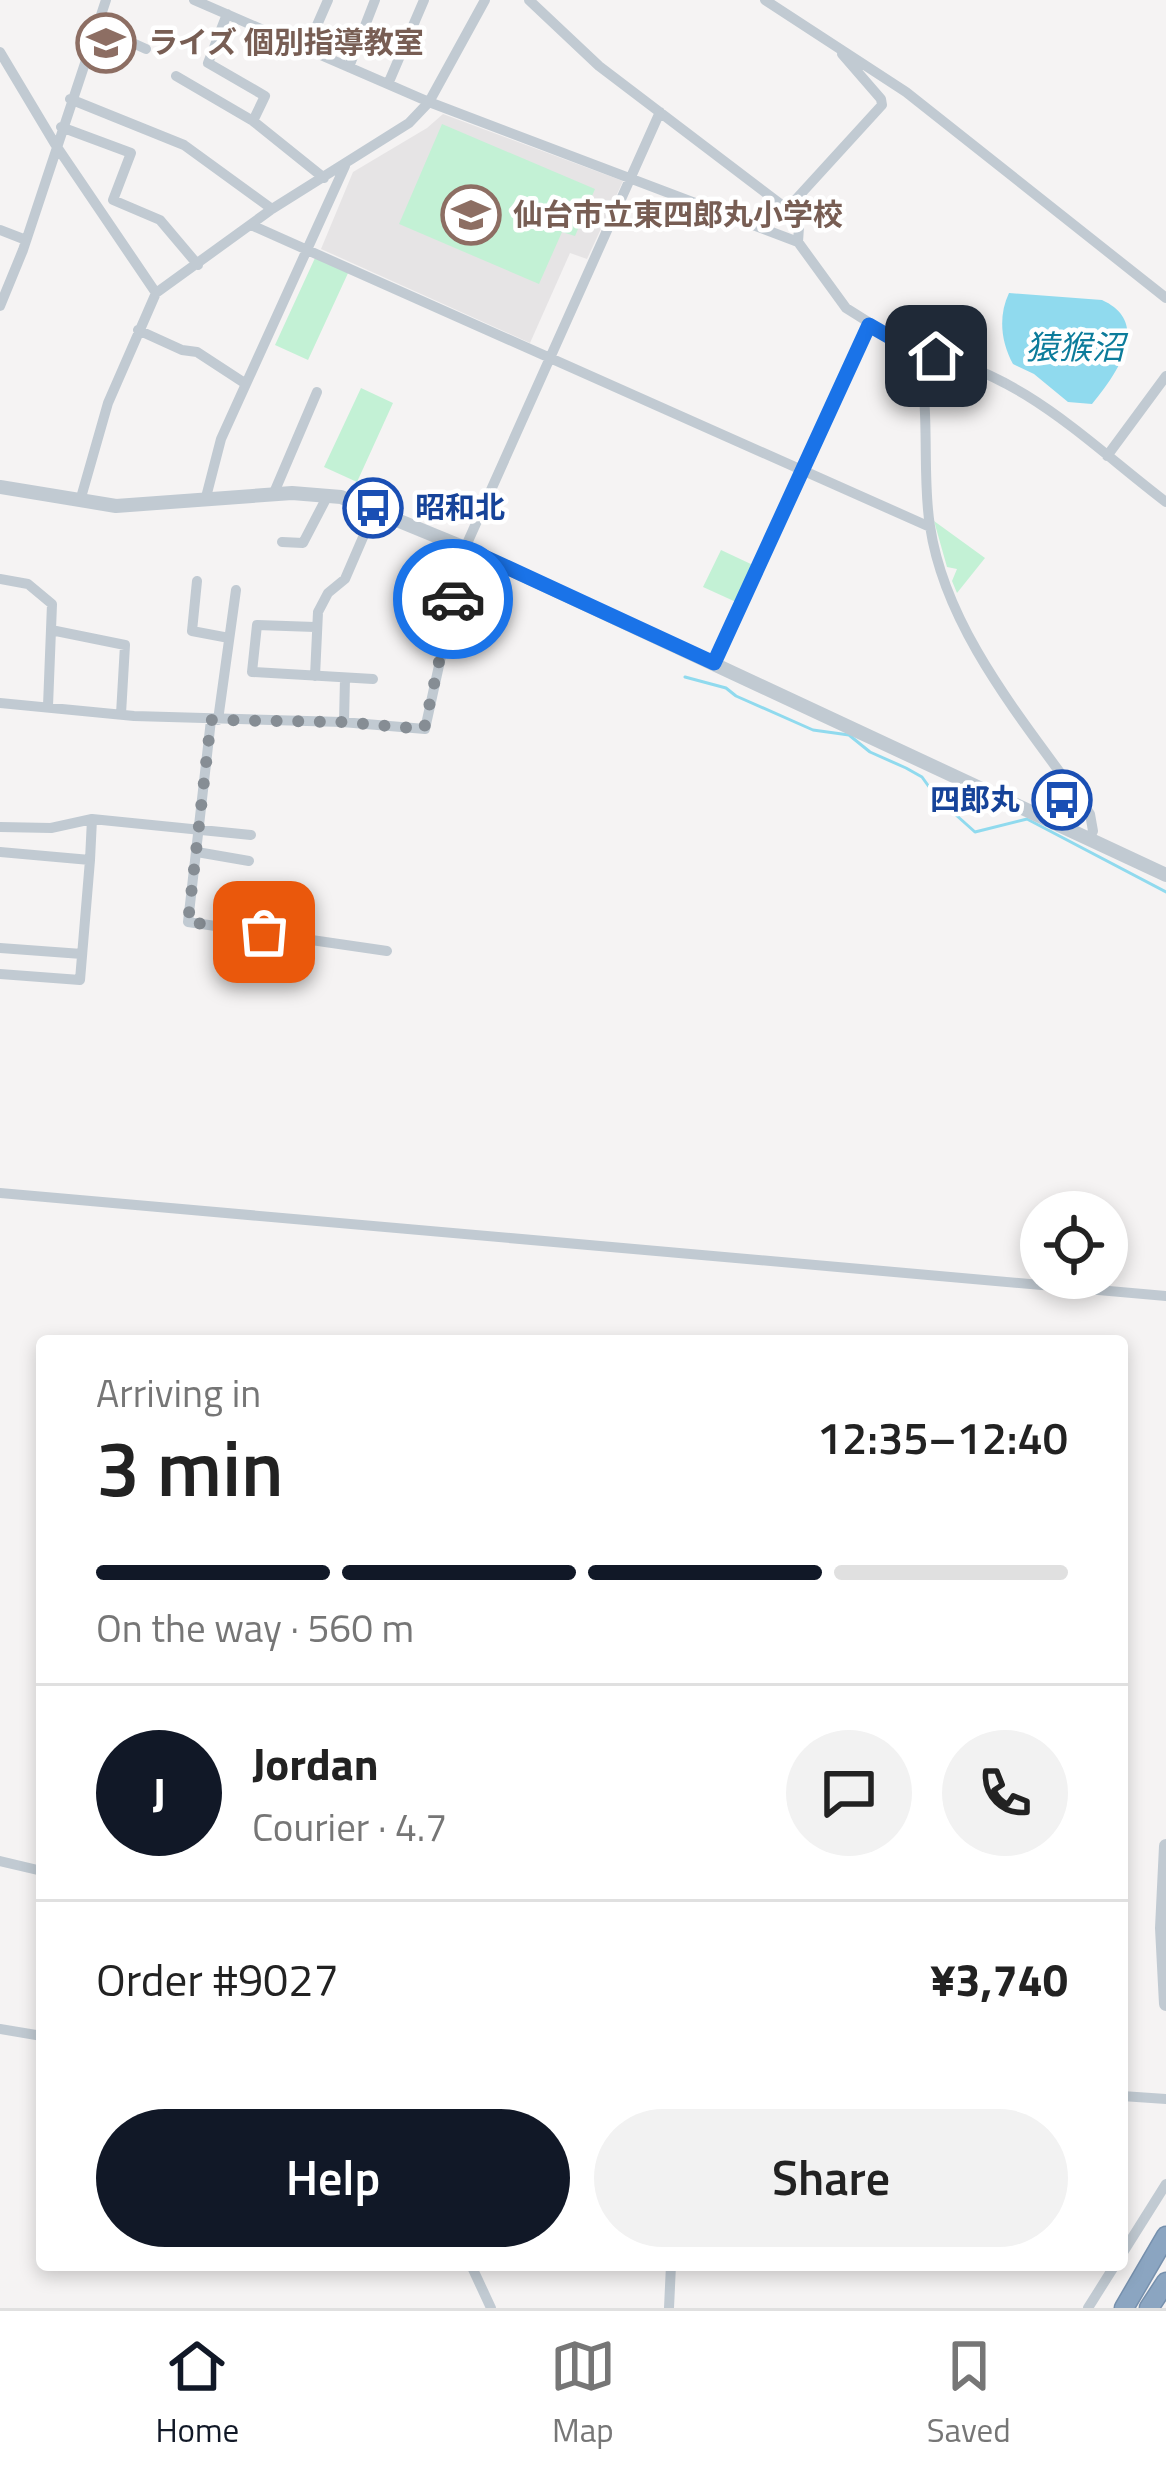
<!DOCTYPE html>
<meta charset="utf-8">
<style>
body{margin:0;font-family:"Titillium Web","Noto Sans JP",sans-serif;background:#f2f2f2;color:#222;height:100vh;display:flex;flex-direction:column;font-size:45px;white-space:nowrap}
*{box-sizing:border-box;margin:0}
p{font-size:39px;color:#767676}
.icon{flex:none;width:66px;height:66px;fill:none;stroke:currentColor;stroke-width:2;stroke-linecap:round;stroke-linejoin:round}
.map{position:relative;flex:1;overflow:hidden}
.panel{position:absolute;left:36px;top:1335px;width:1092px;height:936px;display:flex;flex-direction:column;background:#fff;border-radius:12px;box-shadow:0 6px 18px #0003}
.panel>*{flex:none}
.tools{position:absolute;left:1020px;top:1191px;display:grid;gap:24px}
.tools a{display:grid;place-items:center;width:108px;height:108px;border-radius:50%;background:#fff;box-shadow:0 6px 18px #0003;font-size:60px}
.pin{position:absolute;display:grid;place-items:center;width:102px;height:102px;color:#fff;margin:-51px;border-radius:24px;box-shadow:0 6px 18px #0006}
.courier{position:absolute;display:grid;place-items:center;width:120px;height:120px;margin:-60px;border:9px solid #1a73e8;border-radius:50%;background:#fff;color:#222;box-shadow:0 3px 15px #0007}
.summary em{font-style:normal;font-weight:600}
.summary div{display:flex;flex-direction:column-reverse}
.summary{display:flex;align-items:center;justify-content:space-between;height:204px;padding:0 60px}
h1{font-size:78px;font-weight:600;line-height:90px}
.bar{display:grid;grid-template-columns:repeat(4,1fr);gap:18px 12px;align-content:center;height:144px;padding:0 60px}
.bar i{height:15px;border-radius:9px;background:#e0e0e0}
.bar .on{background:#111827}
.bar p{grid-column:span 4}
.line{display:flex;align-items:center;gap:30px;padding:0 60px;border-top:3px solid #e0e0e0}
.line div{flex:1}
.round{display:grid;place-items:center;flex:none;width:126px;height:126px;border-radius:63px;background:#f2f2f2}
.button{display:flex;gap:24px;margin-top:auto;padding:24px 60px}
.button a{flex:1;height:138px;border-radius:72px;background:#111827;color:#fff;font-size:48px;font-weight:600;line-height:138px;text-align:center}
.button a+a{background:#f2f2f2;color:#222}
.tabs{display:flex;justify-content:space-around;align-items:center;height:168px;border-top:3px solid #e0e0e0;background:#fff;font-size:33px;color:#767676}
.tabs a{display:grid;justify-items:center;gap:6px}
.tabs .on{color:#111827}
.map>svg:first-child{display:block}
.education{fill:#e6e4e5}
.green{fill:#c3f1d5}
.water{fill:#90daee}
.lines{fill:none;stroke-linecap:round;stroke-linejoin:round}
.stream{stroke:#90daee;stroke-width:3}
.motorway-casing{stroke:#7690ad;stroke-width:21}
.minor{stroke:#c1cad2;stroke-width:10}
.tertiary{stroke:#c1cad2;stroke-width:14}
.motorway{stroke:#8ba5c1;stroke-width:18}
.done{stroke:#868d94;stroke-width:12;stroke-dasharray:0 21.6}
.route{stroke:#1a73e8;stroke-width:15}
.labels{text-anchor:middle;stroke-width:9;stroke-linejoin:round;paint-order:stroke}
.education-label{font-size:30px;font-weight:bold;fill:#785e54;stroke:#fff;text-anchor:start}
.transit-label{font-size:30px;font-weight:bold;fill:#164399;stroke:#fff;text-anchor:start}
.water-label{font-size:33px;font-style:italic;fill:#0c7c9b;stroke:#fff}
</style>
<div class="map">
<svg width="1166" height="2308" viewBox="0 0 1166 2308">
<rect width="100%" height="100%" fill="#f5f3f3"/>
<path class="education" d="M443 114 623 181 587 259 570 253 530 343 321 249 353 172 427 128Z"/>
<path class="green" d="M442 124 595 189 575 236 562 232 539 284 399 224Z
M315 258 349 271 308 360 275 345Z
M361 388 393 403 357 482 324 467Z
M934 521 985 558 957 593 952 581 957 569 947 567Z
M721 550 753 565 736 602 703 587Z"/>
<path class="water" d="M1009 293 1102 300C1153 323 1116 375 1092 404L1068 402 1034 374 1013 364C1001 342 998 316 1009 293Z"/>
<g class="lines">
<path class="stream" d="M685 677 726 688 736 696 813 730 849 735 870 752 906 768 922 777 937 798 975 832 1027 819 1166 892"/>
<g class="motorway-casing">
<path id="motorway" d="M1124 2308 1166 2236
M1149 2308 1166 2282"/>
</g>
<path class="minor" d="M194 0 429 102 798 242 846 308 916 352C932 401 921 473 930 526 946 634 1030 728 1090 814L1093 831 1088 840
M529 0 599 66 787 209 799 227 798 242
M765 0 906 92 1166 298
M227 14 208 63 265 96 253 121
M97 27 146 49
M307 48 328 0
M0 52 55 144 156 293
M349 67 375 0
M176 76 253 121 324 178
M388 84 424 0
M70 99 184 145 272 209
M61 127 131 153 113 200 160 220 198 265
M787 209 882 105 881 99 842 54
M251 225 930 527
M0 230 26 240
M0 306 23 250 106 0
M138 330 182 350 197 352 246 384
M916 352C1020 370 1086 441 1166 502
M1107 456 1166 376
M273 495 317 392
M80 501 108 403 156 293 272 209 409 123 429 102 485 0
M205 501 221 439 345 166
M282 542 303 543 328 495
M0 579 28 584 52 604 48 706
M197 581 192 631 229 638
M315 627 257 625 252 672 373 679
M51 630 125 645 121 714
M714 663 869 325
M315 676 318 612 328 593 345 579 364 535 380 511
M0 703 134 716 342 722 425 729 465 548 660 112
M211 720 188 922 387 951
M218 720 236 590
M344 722 345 678
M0 827 51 828 92 819 251 835
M0 852 90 860 92 819
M197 852 249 861
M0 948 82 954
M0 974 80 980 90 860
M0 1193 1166 1296
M0 1861 42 1871
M0 2029 42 2036
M1122 2096 1166 2099
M1122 2254 1166 2184
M471 2265 491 2308
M669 2308 671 2265
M1088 2308 1115 2265"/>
<path class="tertiary" d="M0 487 116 506 292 493 341 497 465 548 1166 875
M1166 1846 1162 1928 1166 2004"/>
<use href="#motorway" class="motorway"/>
</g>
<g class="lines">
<path class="done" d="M264 932 188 922 211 720 342 722 424 729 453 599"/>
<path class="route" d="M453 599 465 548 714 663 869 325 916 352 936 356"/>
</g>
<defs>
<g id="school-ring" transform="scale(3)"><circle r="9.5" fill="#fff" stroke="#8d6e63" stroke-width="1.5"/><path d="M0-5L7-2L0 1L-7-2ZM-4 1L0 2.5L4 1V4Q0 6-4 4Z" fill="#8d6e63"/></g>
<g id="bus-ring" transform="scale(3)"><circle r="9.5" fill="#fff" stroke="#1a4fb4" stroke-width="1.5"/><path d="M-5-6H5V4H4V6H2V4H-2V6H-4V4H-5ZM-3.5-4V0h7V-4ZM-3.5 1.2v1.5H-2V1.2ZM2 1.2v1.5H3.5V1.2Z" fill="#1a4fb4"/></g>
</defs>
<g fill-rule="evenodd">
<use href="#school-ring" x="106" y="43"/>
<use href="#school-ring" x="471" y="215"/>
<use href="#bus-ring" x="373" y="508"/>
<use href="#bus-ring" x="1062" y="800"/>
</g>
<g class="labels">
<g class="education-label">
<text x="148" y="53">ライズ 個別指導教室</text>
<text x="513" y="225">仙台市立東四郎丸小学校</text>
</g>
<g class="transit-label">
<text x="415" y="518">昭和北</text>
<text x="1020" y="810" text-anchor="end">四郎丸</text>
</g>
<g class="water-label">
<text x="1075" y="359">猿猴沼</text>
</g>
</g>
</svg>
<div class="tools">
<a><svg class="icon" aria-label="locate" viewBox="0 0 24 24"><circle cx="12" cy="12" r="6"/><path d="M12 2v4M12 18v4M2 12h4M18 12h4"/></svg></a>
</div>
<div class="pin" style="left:264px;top:932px;background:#ea580c"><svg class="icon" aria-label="bag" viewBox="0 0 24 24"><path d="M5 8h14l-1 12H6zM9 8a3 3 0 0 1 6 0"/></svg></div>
<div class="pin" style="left:936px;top:356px;background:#1f2937"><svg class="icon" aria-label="home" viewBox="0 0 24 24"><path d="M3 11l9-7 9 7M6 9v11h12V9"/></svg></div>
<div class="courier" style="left:453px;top:599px"><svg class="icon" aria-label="car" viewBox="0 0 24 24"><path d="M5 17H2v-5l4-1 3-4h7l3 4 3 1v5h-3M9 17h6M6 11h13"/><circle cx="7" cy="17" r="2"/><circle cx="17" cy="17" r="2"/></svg></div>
<section class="panel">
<div class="summary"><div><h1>3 min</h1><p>Arriving in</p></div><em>12:35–12:40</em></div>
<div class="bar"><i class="on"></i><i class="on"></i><i class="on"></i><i></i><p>On the way · 560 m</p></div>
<div class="line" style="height:216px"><b class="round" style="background:#111827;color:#fff">J</b><div><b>Jordan</b><p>Courier · 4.7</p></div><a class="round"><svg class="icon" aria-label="chat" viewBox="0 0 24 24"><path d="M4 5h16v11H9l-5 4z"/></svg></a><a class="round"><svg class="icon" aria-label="phone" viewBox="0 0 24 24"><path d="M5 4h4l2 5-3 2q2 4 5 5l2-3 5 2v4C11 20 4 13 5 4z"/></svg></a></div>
<div class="line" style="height:156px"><div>Order #9027</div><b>¥3,740</b></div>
<div class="button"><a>Help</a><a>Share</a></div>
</section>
</div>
<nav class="tabs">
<a class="on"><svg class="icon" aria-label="home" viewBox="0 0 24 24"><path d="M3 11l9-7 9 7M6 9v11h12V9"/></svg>Home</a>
<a><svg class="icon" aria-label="map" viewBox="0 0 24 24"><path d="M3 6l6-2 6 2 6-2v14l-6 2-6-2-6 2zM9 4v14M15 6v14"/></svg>Map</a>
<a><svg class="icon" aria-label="saved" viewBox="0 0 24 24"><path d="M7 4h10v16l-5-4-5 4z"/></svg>Saved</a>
</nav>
